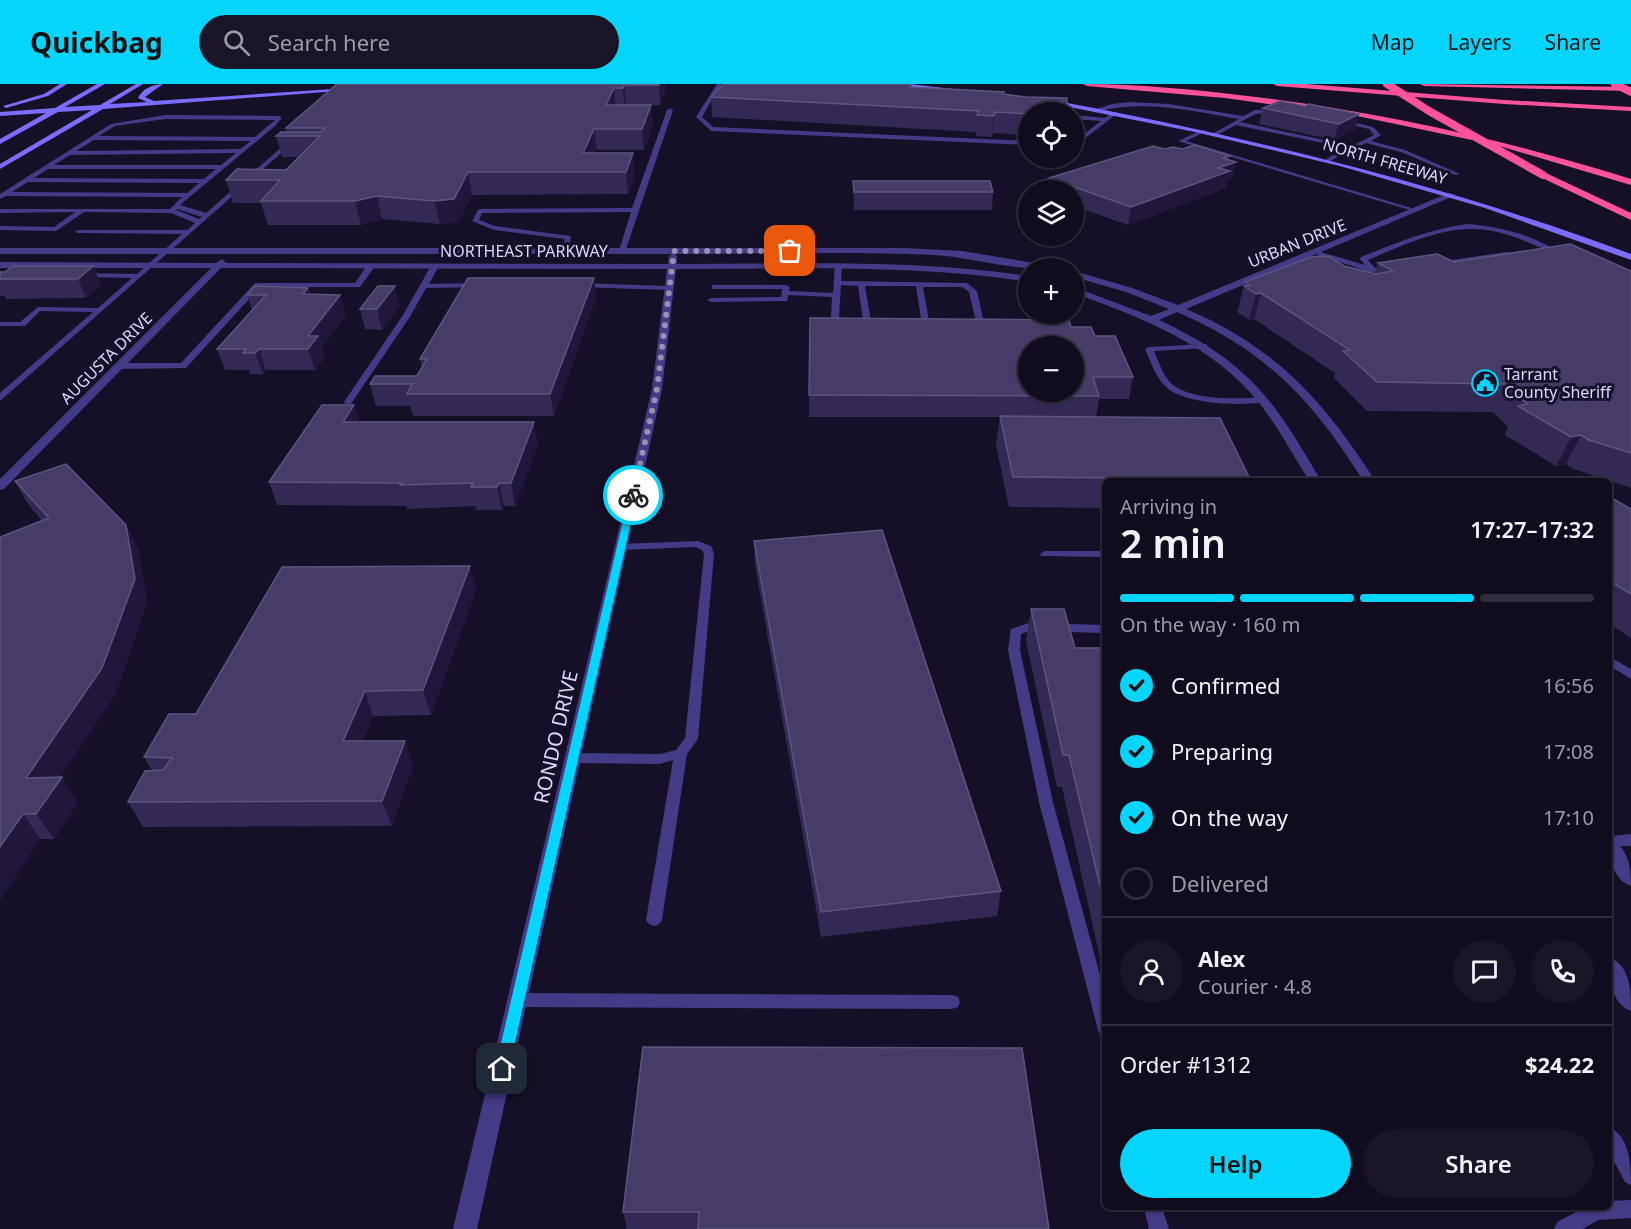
<!DOCTYPE html>
<meta charset="utf-8">
<style>
body{margin:0;font-family:"Noto Sans",sans-serif;background:#191526;color:#f1f3f6;height:100vh;display:flex;flex-direction:column;font-size:22px;white-space:nowrap}
*{box-sizing:border-box;margin:0}
p{font-size:20px;color:#9c9ba4}
.icon{flex:none;width:33px;height:33px;fill:none;stroke:currentColor;stroke-width:2;stroke-linecap:round;stroke-linejoin:round}
.map{position:relative;flex:1;overflow:hidden}
.panel{position:absolute;left:1102px;top:394px;width:510px;height:732px;display:flex;flex-direction:column;background:#100c1d;border-radius:9px;box-shadow:0 2px 4px #0004,0 0 0 2px #302c3b}
.panel>*{flex:none}
.buttons{position:absolute;left:1018px;top:18px;display:grid;gap:12px}
.buttons a{display:grid;place-items:center;width:66px;height:66px;border-radius:50%;background:#100c1d;box-shadow:0 2px 4px #0004,0 0 0 2px #302c3b;font-size:30px}
.pin{position:absolute;display:grid;place-items:center;width:51px;height:51px;color:#fff;margin:-26px;border-radius:12px;box-shadow:0 3px 9px #0006}
.courier{position:absolute;display:grid;place-items:center;width:60px;height:60px;margin:-30px;border:4px solid #03d5fd;border-radius:50%;background:#fff;color:#222;box-shadow:0 2px 8px #0007}
.overview em{font-style:normal;font-weight:600}
.overview div{display:flex;flex-direction:column-reverse}
.overview{display:flex;align-items:center;justify-content:space-between;height:102px;padding:0 18px}
h1{font-size:39px;font-weight:600;line-height:45px}
.bar{display:grid;grid-template-columns:repeat(4,1fr);gap:9px 6px;align-content:center;height:72px;padding:0 18px}
.bar i{height:8px;border-radius:4px;background:#302c3b}
.bar .active{background:#03d5fd}
.bar p{grid-column:span 4}
.line{display:flex;align-items:center;gap:15px;padding:0 18px;border-top:2px solid #302c3b}
.line div{flex:1}
.round{display:grid;place-items:center;flex:none;width:63px;height:63px;border-radius:32px;background:#191526}
ol{padding:0 18px;list-style:none}
li{display:flex;align-items:center;gap:18px;height:66px}
li p{margin-inline-start:auto}
li .icon{padding:6px;border-radius:50%;background:#03d5fd;color:#111;stroke-width:4}
li:last-child{color:#9c9ba4}
li i{width:33px;height:33px;border:3px solid #302c3b;border-radius:50%}
.action{display:flex;gap:12px;margin-top:auto;padding:12px 18px}
.action a{flex:1;height:69px;border-radius:36px;background:#03d5fd;color:#111;font-size:24px;font-weight:600;line-height:69px;text-align:center}
.action a+a{background:#191526;color:#f1f3f6}
header{display:flex;align-items:center;gap:36px;box-sizing:border-box;height:84px;padding:0 30px;background:#03d5fd;color:#111}
header strong{font-size:28px}
nav{display:flex;gap:33px;margin-inline-start:auto;font-size:21px}
.search{width:420px;height:54px;background:#191526;display:flex;align-items:center;gap:15px;box-sizing:border-box;padding:0 21px;border-radius:33px;color:#9c9ba4;font-size:22px}
.map>svg:first-child{display:block}
.lines{fill:none;stroke-linecap:round;stroke-linejoin:round}
.lane{fill:#423b85;fill-rule:evenodd}
.street{fill:#423b85;fill-rule:evenodd}
.secondary{fill:#7a6dfe;fill-rule:evenodd}
.highway{fill:#fe529a;fill-rule:evenodd}
.highway-bridge{stroke:#fe529a;stroke-width:8}
.wall{fill:#342955}
.shaded-wall{fill:#20173b}
.building{fill:#463c67;stroke:#5e547f;stroke-width:1.5;fill-rule:evenodd}
.route{fill:#03d5fd}
.done{stroke:#9791b3;stroke-width:6;stroke-dasharray:0 10.8}
.labels{text-anchor:middle;stroke-width:6;stroke-linejoin:round;paint-order:stroke}
.far-street-label{font-size:16px;fill:#ddd6ff;stroke:#151027}
.far-poi-label{font-size:16px;fill:#ddd6ff;stroke:#151027;text-anchor:start}
.street-label{font-size:20px;fill:#ddd6ff;stroke:#151027}
</style>
<header>
<strong>Quickbag</strong>
<div class="search"><svg class="icon" aria-label="search" viewBox="0 0 24 24"><circle cx="10" cy="10" r="6"/><path d="M15 15l6 6"/></svg>Search here</div>
<nav><a>Map</a><a>Layers</a><a>Share</a></nav>
</header>
<div class="map">
<svg width="1631" height="1145" viewBox="0 0 1631 1145">
<rect width="100%" height="100%" fill="#151027"/>
<g class="lines">
<path class="lane" d="M717 0H721L702 33 713 43 1029 57V61L711 47 696 33Z
M1129 18 1169 20 1243 32 1255 26 1277 25 1279 28 1256 30 1240 38 1352 62 1374 51 1369 45 1339 38 1341 35 1373 43 1381 51 1371 57 1405 66 1460 90 1455 91 1401 68 1366 59 1328 78 1326 75 1347 64 1236 41 1217 51 1212 50 1239 35C1191 27 1144 15 1096 28L1093 26 1112 20Z
M670 24 673 26 625 168 619 167 631 128 482 129 479 136 495 142 571 152 569 167 565 169 561 167 565 155 494 146 472 137 478 126 480 125 632 124 667 26Z
M1113 28 1118 29 1084 55 1074 58V54L1080 53 1101 37 1074 35V31L1105 34Z
M165 31 279 32 282 34 275 42 180 121 206 129 291 55 296 56 0 317V309L93 228 40 227 25 242H0V238H20L38 223 98 224 132 194 82 193 78 191 79 189 137 190 182 150 78 149 75 147 76 146H187L195 139 171 129 84 128 56 147 0 146V142L54 143 75 128 0 129V125H170L182 113 6 112 0 115V110L111 40ZM165 35 275 36 255 53 99 52 115 42ZM94 56 251 57 240 65 76 67ZM236 69 221 81H54L70 71ZM48 85H216L204 95 34 94ZM28 98 199 99 187 109 12 108ZM177 125 202 133 199 135 176 126Z
M1202 46 1207 47 1186 57 1418 126 1413 127 1178 57Z
M1467 140C1496 142 1530 150 1555 166L1549 167C1533 161 1518 153 1501 149 1455 136 1411 158 1368 176L1375 184 1394 185V189H1391L1370 188 1310 168 1314 166 1365 181 1360 175 1361 173C1396 159 1429 145 1467 140Z
M1507 168H1510V172L1438 182 1434 180 1438 178Z
M368 180 375 182 360 203H260L186 284 118 285 114 282 118 279H181L255 199H355Z
M432 180 439 182 429 200 478 199 482 201 478 203 426 204 411 231 351 320H345L344 318 403 231Z
M835 180 842 182 841 197 967 199 977 207 986 248 982 250 976 248 978 246 969 208 962 203H923L931 248 927 250 923 248 916 202H865L873 249 869 251 865 249 858 202 841 201 838 250 834 252 830 250 832 213 788 211 787 217H784L711 218 707 216 711 214 781 213 782 205H712V201H786L790 203 789 207 833 209Z
M577 199 668 202 672 204 668 206 580 203H577Z
M1204 260H1207V264L1154 267C1159 278 1163 292 1172 300 1192 317 1238 315 1263 313L1267 316 1266 318C1242 322 1184 321 1165 302 1155 292 1151 278 1145 265L1149 263Z
M698 457 711 462 714 470 698 655 687 670 662 836 659 840 654 842 649 840 646 836 673 676 660 680 573 679 568 677 566 674 568 671 573 669 660 670 676 666 685 654 704 470 702 466 696 463 621 466 616 463 621 460Z
M1045 467H1106V473L1041 472 1040 470Z
M1029 539 1106 541V549L1030 547 1021 550 1020 566 1053 718 1106 913V953L1100 951 1098 946 1039 718 1008 566 1011 545Z
M1610 573 1631 585V595L1610 582Z
M1631 750V762H1610V752Z
M517 909 952 911 958 913 960 918 958 923 952 925 517 923 511 921 509 916 511 911Z
M1610 1044C1630 1052 1631 1083 1631 1101L1625 1098 1610 1070Z
M1631 1116V1134L1598 1136 1583 1145H1554L1557 1138 1584 1124H1610V1117Z
M1144 1124H1162L1169 1145H1149Z"/>
<path class="street" d="M1449 109 1456 111 1186 225C1276 263 1324 317 1376 398H1364C1314 318 1266 266 1177 228L1159 236C1200 255 1237 278 1266 313 1288 339 1304 369 1322 398H1310C1293 372 1279 344 1260 320 1214 261 1142 234 1074 209V203L1151 232 1169 225 1126 208 1074 193V187L1132 204 1178 221Z
M0 164H905L962 167 1047 181 1052 184C1019 188 970 173 934 171 848 167 761 170 674 170L677 172V180C794 180 913 175 1029 192V198C913 180 794 185 676 185L662 305 477 1145H453L652 305 667 185 221 184 4 405 0 406V395L211 184H0V178L216 179 222 175 226 179 668 180 669 172 672 170H0Z
M1610 756C1629 762 1631 786 1631 802 1613 796 1608 772 1610 756Z
M1610 874C1631 882 1631 908 1631 927 1611 920 1608 892 1610 874Z"/>
<path class="secondary" d="M60 0H67L48 12 6 24 3 22 44 10Z
M97 0H105L65 23 100 21 136 0H143L110 20 147 18 138 14C142 5 153 0 163 0L145 13 154 17 348 4 351 6 103 25 0 85V80L92 26 58 28 0 60V55L46 29 0 32V28L55 24Z
M887 0H910L969 7 966 9Z
M1046 15C1246 52 1440 99 1631 170V176L1485 124 1340 82 1195 48 1044 18Z"/>
<path class="highway" d="M1083 0C1141 0 1199 6 1256 13 1384 29 1508 56 1631 95V101L1496 61 1362 33 1225 14 1087 2Z
M1273 0H1306L1504 16 1631 23V27L1504 20 1277 2Z
M1420 0 1631 3V7L1424 2Z
M1540 89H1546L1631 129V136L1540 93Z"/>
<path class="highway-bridge" d="M1387 0 1429 27 1543 91
M1615 0 1631 8"/>
</g>
<path class="wall" d="M337 0H666V4L660 21H626H651L653 42 644 66H597L595 69 635 91 628 110 472 111 459 138 440 140 382 135 361 141H268L261 119H233L226 96 286 86 298 73H282L276 52 287 48 286 44Z
M912 0V3L1004 11 1029 28V51L993 49 992 53 976 52V48L712 33 711 13Z
M1305 22 1359 30 1355 46 1334 56 1259 40 1263 24Z
M1165 65H1182L1229 76 1232 95 1227 96 1226 104 1128 141 1074 122V106H1048L1049 94Z
M853 97 993 108 992 126H854Z
M1454 178 1631 187V404L1574 385 1566 380 1556 382 1505 351 1508 343 1493 328 1367 327 1334 294 1335 289 1254 235 1249 236 1237 228 1245 198 1344 182 1375 189 1378 179Z
M93 182 101 202 86 214 6 215 5 212H0V188Z
M594 194 596 214 554 332H413L410 322H376L370 300 417 292 422 284 420 275Z
M308 204 310 210 346 231 322 263 325 273 315 286H266L263 290H250L249 286H225L217 265 252 226 247 211Z
M400 222 382 246 365 245 360 225Z
M1071 243 1095 252 1133 293 1129 315H1099L1096 333 1250 395V398H1106V424L1009 423 996 361 1000 333H809V311Z
M354 321 359 338 538 360 515 422H504L502 426H476L475 422 407 425 406 422 277 421 269 398Z
M15 397 138 465 147 519 116 609 60 693 78 718 54 755H40L0 816 42 437 28 420Z
M1610 413 1631 425V554L1610 540Z
M754 457 1001 807 997 832 821 853 755 481Z
M476 506 431 631 373 632 363 657 413 682 392 742 143 743 128 718 152 686 144 673 196 630Z
M1031 525 1075 564H1106V901L1062 703H1057L1026 557Z
M643 963 1049 1145H627L623 1128Z"/>
<path class="shaded-wall" d="M659 0H666V4L660 21Z
M624 1 626 21 625 23 623 4Z
M614 4 616 23 606 21Z
M651 21 653 42 644 66 642 45Z
M995 28 993 49 992 53 994 32Z
M1359 30 1355 46 1334 56 1339 40Z
M594 45 597 66 587 88 583 69Z
M633 69 635 91 628 110 626 88Z
M1230 72 1228 81 1236 78 1232 95 1227 96 1226 104 1128 141 1131 123 1223 74Z
M468 88 472 111 459 138 440 140 434 117Z
M377 112 382 135 361 141 355 117Z
M93 182 101 202 86 214 78 195Z
M594 194 596 214 554 332 550 310Z
M395 202 400 222 382 246 377 225Z
M308 204 314 224 303 210Z
M1261 209 1254 235 1249 236 1256 210Z
M340 211 346 231 322 263 325 273 315 286 308 265V252Z
M259 265 266 286 263 290 255 269Z
M354 321 360 343 343 338Z
M534 338 538 360 515 422 511 399Z
M1581 351 1566 380 1556 382 1571 353Z
M499 399 504 422 502 426 497 403Z
M126 441 138 465 147 519 116 609 43 719 26 694Z
M470 482 476 506 431 631 423 606Z
M365 607 373 632 352 682 343 657Z
M405 657 413 682 392 742 382 717Z
M62 693 78 718 54 755 36 730Z
M23 730 40 755 0 816V763Z"/>
<path class="building" d="M337 0H659V1H624L623 4H614L606 21H651L642 45H594L583 69H633L626 88H468L454 115 434 117 377 112 355 117H261L280 96H226L237 85 286 86 320 52H276L281 48H321L325 44H286Z
M723 0H912L910 3 1004 8 1003 10 1026 13 1067 14 1066 28H1029V30L995 28 994 32 977 31 979 27 711 13Z
M1280 17 1305 22 1309 20 1359 30 1339 40 1263 24Z
M1195 61 1230 72 1223 74 1236 78 1218 84 1230 87 1131 123 1049 94 1153 62 1165 65 1173 63 1182 65Z
M853 97H990L993 108H854Z
M1570 160 1631 187V369L1589 356 1581 351 1571 353 1518 322 1527 320 1505 300 1377 298 1343 267 1350 266 1261 209 1256 210 1244 202 1249 201 1245 198 1311 173 1321 172 1330 173 1344 182 1376 190 1393 187 1378 179 1437 170 1454 178Z
M13 182H93L78 195H0V188H5Z
M468 194H594L550 310H407L412 300H370L375 292H417L427 275H420Z
M255 202 308 204 303 210 340 211 308 252H318L308 265H259L255 269H243L246 265H217L266 211H247Z
M378 202H395L377 225H360Z
M810 234 1069 236 1071 243H1091L1095 252H1115L1133 293H1093L1099 312 809 311ZM1029 262H1074V308H1029Z
M322 321H354L343 338H534L511 399H499L497 403H471L473 399 400 401 402 399 269 398Z
M1000 332 1220 334 1250 395 1013 393Z
M66 380 126 441 135 495 102 584 26 694 62 693 36 730H23L0 763V453L49 434 15 397Z
M1610 413 1631 425V510L1610 497Z
M882 446 1001 807 821 828 754 457Z
M470 482 423 606 365 607 343 657H405L382 717 128 718 145 687 163 686 172 674 144 673 169 630H196L282 483Z
M1031 525H1064L1075 564H1106V827L1069 671H1063Z
M643 963 1022 964 1049 1145H698L699 1128H623Z"/>
<path class="route" d="M633 408 637 411 509 985 507 989 502 991 497 989 495 985 629 411Z"/>
<g class="lines">
<path class="done" d="M633 411 657 305 674 167H790"/>
</g>
<defs>
<g id="civic-ring" transform="scale(1.35)"><circle r="9.5" fill="#151027" stroke="#03d5fd" stroke-width="1.5"/><path d="M-.6-6.5H3V-4.5H.6V-3L4-1V1h2V6H-6V1h2V-1L-.6-3ZM-1.2 2.5V6h2.4V2.5Z" fill="#03d5fd"/></g>
</defs>
<g fill-rule="evenodd">
<use href="#civic-ring" x="1485" y="299"/>
</g>
<g class="labels">
<g class="far-street-label">
<text transform="translate(1385 77) rotate(16)" y="6">NORTH FREEWAY</text>
<text transform="translate(1297 159) rotate(-22)" y="6">URBAN DRIVE</text>
<text x="524" y="173">NORTHEAST PARKWAY</text>
<text transform="translate(106 274) rotate(-45)" y="6">AUGUSTA DRIVE</text>
</g>
<g class="far-poi-label">
<text x="1504" y="296">Tarrant<tspan x="1504" dy="18">County Sheriff</tspan></text>
</g>
<g class="street-label">
<text transform="translate(556 653) rotate(-77)" y="7">RONDO DRIVE</text>
</g>
</g>
</svg>
<div class="buttons">
<a><svg class="icon" aria-label="locate" viewBox="0 0 24 24"><circle cx="12" cy="12" r="6"/><path d="M12 2v4M12 18v4M2 12h4M18 12h4"/></svg></a>
<a><svg class="icon" aria-label="layers" viewBox="0 0 24 24"><path d="M12 4l9 5-9 5-9-5zM3 14l9 5 9-5"/></svg></a>
<a>+</a>
<a>−</a>
</div>
<div class="pin" style="left:790px;top:167px;background:#ea580c"><svg class="icon" aria-label="bag" viewBox="0 0 24 24"><path d="M5 8h14l-1 12H6zM9 8a3 3 0 0 1 6 0"/></svg></div>
<div class="pin" style="left:502px;top:985px;background:#1f2937"><svg class="icon" aria-label="home" viewBox="0 0 24 24"><path d="M3 11l9-7 9 7M6 9v11h12V9"/></svg></div>
<div class="courier" style="left:633px;top:411px"><svg class="icon" aria-label="bike" viewBox="0 0 24 24"><circle cx="6" cy="16" r="4"/><circle cx="18" cy="16" r="4"/><path d="M6 16l4-8h5l3 8M10 8l3 8H6M13 5h3"/></svg></div>
<section class="panel">
<div class="overview"><div><h1>2 min</h1><p>Arriving in</p></div><em>17:27–17:32</em></div>
<div class="bar"><i class="active"></i><i class="active"></i><i class="active"></i><i></i><p>On the way · 160 m</p></div>
<ol>
<li><svg class="icon" aria-label="check" viewBox="0 0 24 24"><path d="M5 12l5 5 9-10"/></svg>Confirmed<p>16:56</p></li>
<li><svg class="icon" aria-label="check" viewBox="0 0 24 24"><path d="M5 12l5 5 9-10"/></svg>Preparing<p>17:08</p></li>
<li><svg class="icon" aria-label="check" viewBox="0 0 24 24"><path d="M5 12l5 5 9-10"/></svg>On the way<p>17:10</p></li>
<li><i></i>Delivered</li>
</ol>
<div class="line" style="height:108px"><a class="round"><svg class="icon" aria-label="person" viewBox="0 0 24 24"><circle cx="12" cy="8" r="4"/><path d="M4 21q1-7 8-7t8 7"/></svg></a><div><b>Alex</b><p>Courier · 4.8</p></div><a class="round"><svg class="icon" aria-label="chat" viewBox="0 0 24 24"><path d="M4 5h16v11H9l-5 4z"/></svg></a><a class="round"><svg class="icon" aria-label="phone" viewBox="0 0 24 24"><path d="M5 4h4l2 5-3 2q2 4 5 5l2-3 5 2v4C11 20 4 13 5 4z"/></svg></a></div>
<div class="line" style="height:78px"><div>Order #1312</div><b>$24.22</b></div>
<div class="action"><a>Help</a><a>Share</a></div>
</section>
</div>
